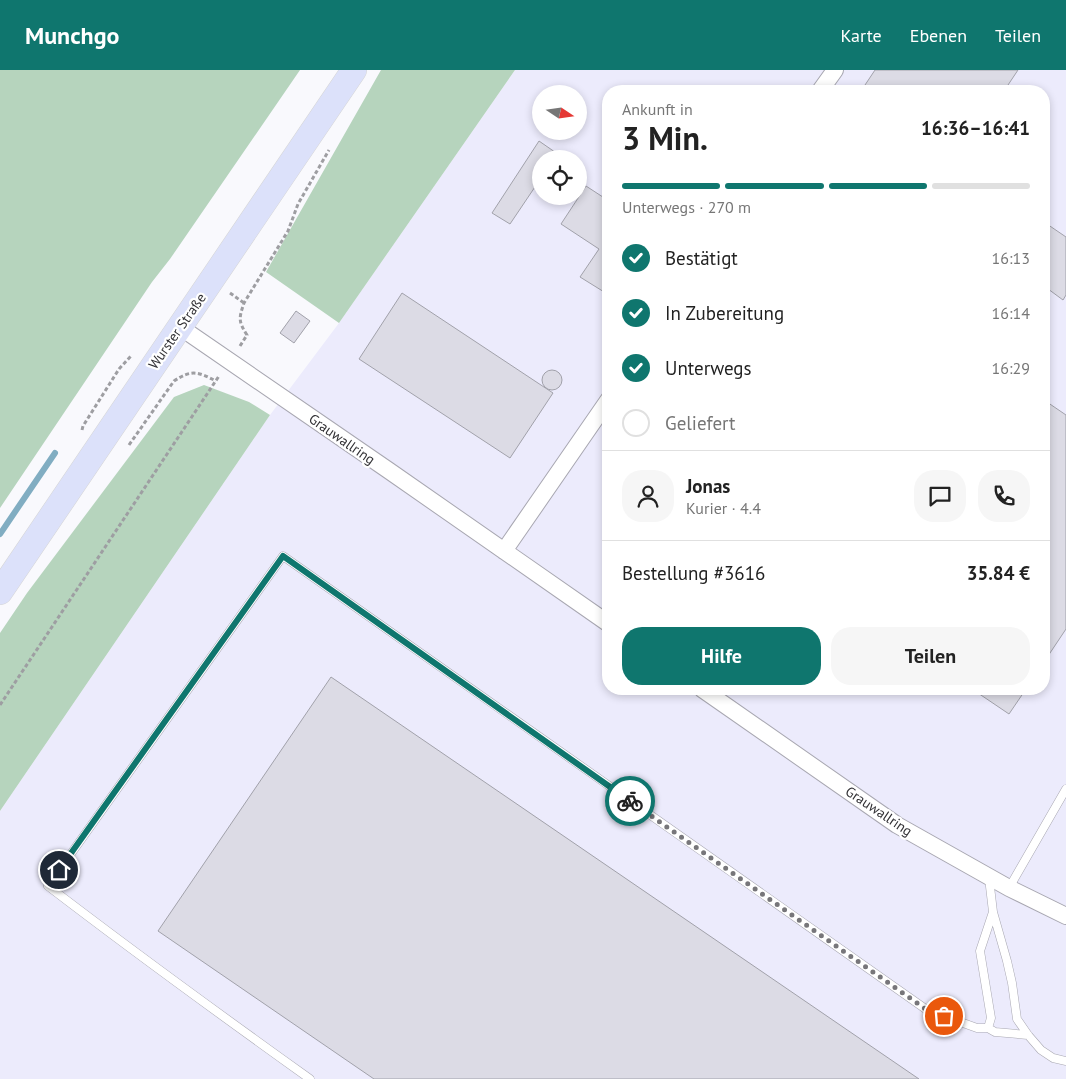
<!DOCTYPE html>
<html lang="de">
<meta charset="utf-8">
<style>
body{margin:0;font-family:"PT Sans",sans-serif;background:#f6f6f6;color:#222;height:100vh;display:flex;flex-direction:column;font-size:19px;white-space:nowrap}
*{box-sizing:border-box;margin:0}
p{font-size:16px;color:#767676}
.icon{flex:none;width:28px;height:28px;fill:none;stroke:currentColor;stroke-width:2;stroke-linecap:round;stroke-linejoin:round}
.map{position:relative;flex:1;overflow:hidden}
.sheet{position:absolute;left:602px;top:15px;width:448px;height:610px;display:flex;flex-direction:column;background:#fff;border-radius:20px;box-shadow:0 2px 8px #0003}
.sheet>*{flex:none}
.needle{width:32px;rotate:103deg}
.fabs{position:absolute;left:532px;top:15px;display:grid;gap:10px}
.fabs a{display:grid;place-items:center;width:55px;height:55px;border-radius:50%;background:#fff;box-shadow:0 2px 8px #0003;font-size:25px}
.pin{position:absolute;display:grid;place-items:center;width:42px;height:42px;color:#fff;margin:-21px;border:2px solid #fff;border-radius:50%;box-shadow:0 1px 5px #0007}
.courier{position:absolute;display:grid;place-items:center;width:50px;height:50px;margin:-25px;border:4px solid #0f766e;border-radius:50%;background:#fff;color:#222;box-shadow:0 1px 6px #0007}
.overview em{font-style:normal;font-weight:700}
.overview div{display:flex;flex-direction:column-reverse}
.overview{display:flex;align-items:center;justify-content:space-between;height:85px;padding:0 20px}
h1{font-size:32px;font-weight:700;line-height:38px}
.bar{display:grid;grid-template-columns:repeat(4,1fr);gap:8px 5px;align-content:center;height:60px;padding:0 20px}
.bar i{height:6px;border-radius:4px;background:#e0e0e0}
.bar .current{background:#0f766e}
.bar p{grid-column:span 4}
.line{display:flex;align-items:center;gap:12px;padding:0 20px;border-top:1px solid #e0e0e0}
.line div{flex:1}
.round{display:grid;place-items:center;flex:none;width:52px;height:52px;border-radius:20px;background:#f6f6f6}
ol{padding:0 20px;list-style:none}
li{display:flex;align-items:center;gap:15px;height:55px}
li p{margin-inline-start:auto}
li .icon{padding:5px;border-radius:50%;background:#0f766e;color:#fff;stroke-width:4}
li:last-child{color:#767676}
li i{width:28px;height:28px;border:2px solid #e0e0e0;border-radius:50%}
.cta{display:flex;gap:10px;margin-top:auto;padding:10px 20px}
.cta a{flex:1;height:58px;border-radius:20px;background:#0f766e;color:#fff;font-size:20px;font-weight:700;line-height:58px;text-align:center}
.cta a+a{background:#f6f6f6;color:#222}
header{display:flex;align-items:center;gap:30px;box-sizing:border-box;height:70px;padding:0 25px;background:#0f766e;color:#fff}
header strong{font-size:24px}
nav{display:flex;gap:28px;margin-inline-start:auto;font-size:18px}
.map>svg:first-child{display:block}
.built{fill:#ecebfc;fill-rule:evenodd}
.green{fill:#b6d4bd}
.lines{fill:none;stroke-linecap:round;stroke-linejoin:round}
.stream{stroke:#81adc2;stroke-width:6}
.building{fill:#dcdbe5;stroke:#a1a1aa}
.service-casing{stroke:#a8a7b1;stroke-width:9}
.minor-casing{stroke:#a8a7b1;stroke-width:18}
.primary-casing{stroke:#d6d6d6;stroke-width:26}
.path{stroke:#9e9ea2;stroke-width:3;stroke-dasharray:4 2.5;stroke-linecap:butt}
.service{stroke:#fff;stroke-width:8}
.minor{stroke:#fff;stroke-width:16}
.primary{stroke:#dce1fa;stroke-width:25}
.done{stroke:#77767a;stroke-width:5;stroke-dasharray:0 9}
.route{stroke:#0f766e;stroke-width:6}
.labels{text-anchor:middle;stroke-width:4.5;stroke-linejoin:round;paint-order:stroke}
.street-label{font-size:14px;fill:#313034;stroke:#fff}
</style>
<header>
<strong>Munchgo</strong>
<nav><a>Karte</a><a>Ebenen</a><a>Teilen</a></nav>
</header>
<div class="map">
<svg width="1066" height="1009" viewBox="0 0 1066 1009">
<rect width="100%" height="100%" fill="#f9f9fd"/>
<path class="built" d="M515 0H1066V1009H0V741L270 345 339 253ZM609 21H1044V619H609ZM541 24H579V61H541ZM541 89H579V126H541Z"/>
<path class="green" d="M0 0H300L170 189 152 212 0 438Z
M381 0H515L339 253 266 202Z
M204 315 249 332 270 345 0 741V563L27 523 174 327Z"/>
<g class="lines">
<path class="stream" d="M0 464 55 383"/>
</g>
<path class="building" d="M875 0H1018L1004 21H861Z
M539 71 565 89H541V108L510 154 492 143Z
M586 116 609 131V225L580 207 599 179 561 154Z
M1044 152 1066 167V225L1063 230 1044 216Z
M402 223 553 323 510 388 359 289Z
M296 241 310 251 294 273 280 263Z
M542 310a10 10 0 1 1 20 0a10 10 0 1 1-20 0Z
M1044 330 1066 345V559L1044 592Z
M331 607 919 1009H374L158 861Z
M972 619H1026L1009 644Z"/>
<g class="lines">
<g class="service-casing">
<path id="service" d="M989 808 993 842 1007 891 1012 913 1017 949 1028 965 1041 980 1053 988 1066 991
M1009 818 1066 719
M988 958 991 948 980 881 993 842
M310 1009C222 946 134 882 48 816L283 486 927 940 977 958H988L995 962 1028 965"/>
</g>
<g class="minor-casing">
<path id="minor" d="M820 21 835 0
M180 257 388 400 609 554
M504 481 609 329
M702 619 897 755 1009 818 1066 846"/>
</g>
<g class="primary-casing">
<path id="primary" d="M0 522 354 0"/>
</g>
<path class="path" d="M230 223 244 233
M240 276 247 265C238 251 239 248 244 233L288 161 298 134 329 80
M82 360 83 356 119 299 131 286
M129 375 174 311C192 299 198 302 216 311
M0 635 219 306"/>
<use href="#service" class="service"/>
<use href="#minor" class="minor"/>
<use href="#primary" class="primary"/>
</g>
<g class="lines">
<path class="done" d="M630 731 927 940 944 946"/>
<path class="route" d="M59 800 283 486 630 731"/>
</g>
<g class="labels">
<g class="street-label">
<text transform="translate(177 261) rotate(-55)" y="5">Wurster Straße</text>
<text transform="translate(342 369) rotate(35)" y="5">Grauwallring</text>
<text transform="translate(879 741) rotate(34)" y="5">Grauwallring</text>
</g>
</g>
</svg>
<div class="fabs">
<a><svg class="needle" viewBox="-14 -14 28 28"><path d="M0-13l5 13h-10z" fill="#e53935"/><path d="M0 13l5-13h-10z" fill="#767676"/></svg></a>
<a><svg class="icon" aria-label="locate" viewBox="0 0 24 24"><circle cx="12" cy="12" r="6"/><path d="M12 2v4M12 18v4M2 12h4M18 12h4"/></svg></a>
</div>
<div class="pin" style="left:944px;top:946px;background:#ea580c"><svg class="icon" aria-label="bag" viewBox="0 0 24 24"><path d="M5 8h14l-1 12H6zM9 8a3 3 0 0 1 6 0"/></svg></div>
<div class="pin" style="left:59px;top:800px;background:#1f2937"><svg class="icon" aria-label="home" viewBox="0 0 24 24"><path d="M3 11l9-7 9 7M6 9v11h12V9"/></svg></div>
<div class="courier" style="left:630px;top:731px"><svg class="icon" aria-label="bike" viewBox="0 0 24 24"><circle cx="6" cy="16" r="4"/><circle cx="18" cy="16" r="4"/><path d="M6 16l4-8h5l3 8M10 8l3 8H6M13 5h3"/></svg></div>
<section class="sheet">
<div class="overview"><div><h1>3 Min.</h1><p>Ankunft in</p></div><em>16:36–16:41</em></div>
<div class="bar"><i class="current"></i><i class="current"></i><i class="current"></i><i></i><p>Unterwegs · 270 m</p></div>
<ol>
<li><svg class="icon" aria-label="check" viewBox="0 0 24 24"><path d="M5 12l5 5 9-10"/></svg>Bestätigt<p>16:13</p></li>
<li><svg class="icon" aria-label="check" viewBox="0 0 24 24"><path d="M5 12l5 5 9-10"/></svg>In Zubereitung<p>16:14</p></li>
<li><svg class="icon" aria-label="check" viewBox="0 0 24 24"><path d="M5 12l5 5 9-10"/></svg>Unterwegs<p>16:29</p></li>
<li><i></i>Geliefert</li>
</ol>
<div class="line" style="height:90px"><a class="round"><svg class="icon" aria-label="person" viewBox="0 0 24 24"><circle cx="12" cy="8" r="4"/><path d="M4 21q1-7 8-7t8 7"/></svg></a><div><b>Jonas</b><p>Kurier · 4.4</p></div><a class="round"><svg class="icon" aria-label="chat" viewBox="0 0 24 24"><path d="M4 5h16v11H9l-5 4z"/></svg></a><a class="round"><svg class="icon" aria-label="phone" viewBox="0 0 24 24"><path d="M5 4h4l2 5-3 2q2 4 5 5l2-3 5 2v4C11 20 4 13 5 4z"/></svg></a></div>
<div class="line" style="height:65px"><div>Bestellung #3616</div><b>35.84 €</b></div>
<div class="cta"><a>Hilfe</a><a>Teilen</a></div>
</section>
</div>
